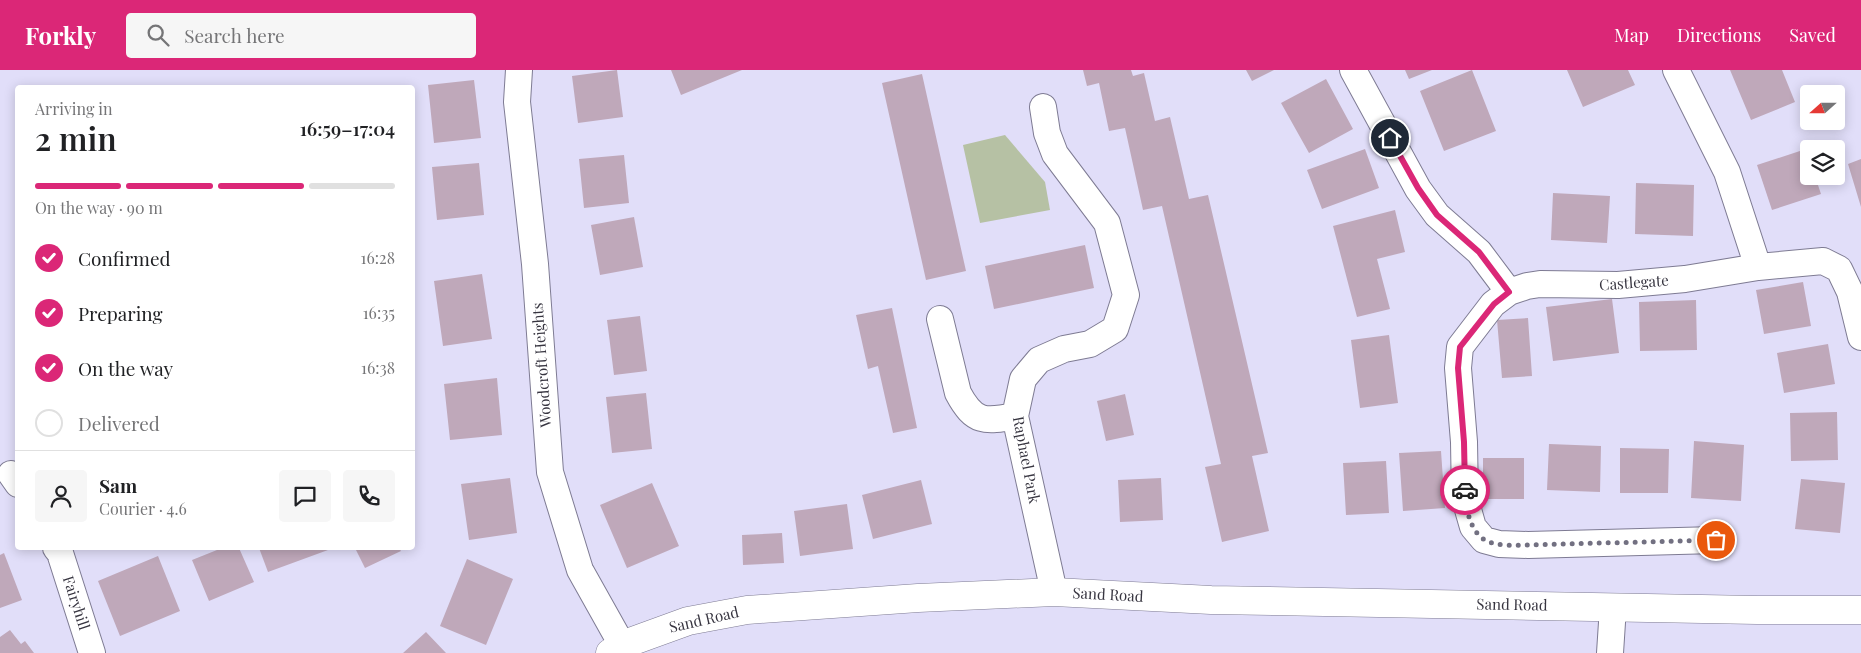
<!DOCTYPE html>
<meta charset="utf-8">
<style>
body{margin:0;font-family:"Playfair Display",serif;background:#f6f6f6;color:#202124;height:100vh;display:flex;flex-direction:column;font-size:19px;white-space:nowrap}
*{box-sizing:border-box;margin:0}
p{font-size:16px;color:#757577}
.icon{flex:none;width:28px;height:28px;fill:none;stroke:currentColor;stroke-width:2;stroke-linecap:round;stroke-linejoin:round}
.map{position:relative;flex:1;overflow:hidden}
.sheet{position:absolute;left:15px;top:15px;width:400px;height:465px;display:flex;flex-direction:column;background:#fff;border-radius:5px;box-shadow:0 2px 12px #0003}
.sheet>*{flex:none}
.needle{width:32px;rotate:249deg}
.controls{position:absolute;left:1800px;top:15px;display:grid;gap:10px}
.controls a{display:grid;place-items:center;width:45px;height:45px;border-radius:5px;background:#fff;box-shadow:0 2px 12px #0003;font-size:25px}
.pin{position:absolute;display:grid;place-items:center;width:42px;height:42px;color:#fff;margin:-21px;border:2px solid #fff;border-radius:50%;box-shadow:0 1px 5px #0007}
.courier{position:absolute;display:grid;place-items:center;width:50px;height:50px;margin:-25px;border:4px solid #db2777;border-radius:50%;background:#fff;color:#222;box-shadow:0 1px 6px #0007}
.overview em{font-style:normal;font-weight:600}
.overview div{display:flex;flex-direction:column-reverse}
.overview{display:flex;align-items:center;justify-content:space-between;height:85px;padding:0 20px}
h1{font-size:32px;font-weight:600;line-height:38px}
.bar{display:grid;grid-template-columns:repeat(4,1fr);gap:8px 5px;align-content:center;height:60px;padding:0 20px}
.bar i{height:6px;border-radius:4px;background:#e0e0e0}
.bar .current{background:#db2777}
.bar p{grid-column:span 4}
.line{display:flex;align-items:center;gap:12px;padding:0 20px;border-top:1px solid #e0e0e0}
.line div{flex:1}
.round{display:grid;place-items:center;flex:none;width:52px;height:52px;border-radius:5px;background:#f6f6f6}
ol{padding:0 20px;list-style:none}
li{display:flex;align-items:center;gap:15px;height:55px}
li p{margin-inline-start:auto}
li .icon{padding:5px;border-radius:50%;background:#db2777;color:#fff;stroke-width:4}
li:last-child{color:#757577}
li i{width:28px;height:28px;border:2px solid #e0e0e0;border-radius:50%}
header{display:flex;align-items:center;gap:30px;box-sizing:border-box;height:70px;padding:0 25px;background:#db2777;color:#fff}
header strong{font-size:24px}
nav{display:flex;gap:28px;margin-inline-start:auto;font-size:18px}
.search{width:350px;height:45px;background:#f6f6f6;display:flex;align-items:center;gap:12px;box-sizing:border-box;padding:0 18px;border-radius:5px;color:#757577;font-size:19px}
.map>svg:first-child{display:block}
.green{fill:#b6c1a4}
.building{fill:#bfa8ba}
.lines{fill:none;stroke-linecap:round;stroke-linejoin:round}
.minor-casing{stroke:#7e7b93;stroke-width:28}
.tertiary-casing{stroke:#7e7b93;stroke-width:29}
.minor{stroke:#fff;stroke-width:26}
.tertiary{stroke:#fff;stroke-width:28}
.done{stroke:#727081;stroke-width:5;stroke-dasharray:0 9}
.route{stroke:#db2777;stroke-width:6}
.labels{text-anchor:middle;stroke-width:5;stroke-linejoin:round;paint-order:stroke}
.street-label{font-size:15px;fill:#373540;stroke:#fff}
</style>
<header>
<strong>Forkly</strong>
<div class="search"><svg class="icon" aria-label="search" viewBox="0 0 24 24"><circle cx="10" cy="10" r="6"/><path d="M15 15l6 6"/></svg>Search here</div>
<nav><a>Map</a><a>Directions</a><a>Saved</a></nav>
</header>
<div class="map">
<svg width="1861" height="583" viewBox="0 0 1861 583">
<rect width="100%" height="100%" fill="#e1def9"/>
<path class="green" d="M1005 65 1045 112 1050 140 980 153 963 75Z"/>
<path class="building" d="M617 0 623 47 578 53 572 6Z
M671 0H742L681 25Z
M1083 0H1131L1133 6 1144 3 1155 51 1170 47 1189 129 1208 125 1268 383 1252 386 1269 461 1222 472 1205 397 1221 394 1162 136 1143 140 1125 58 1109 61 1099 13 1087 16Z
M1246 0H1274L1252 11Z
M1405 0H1432L1409 9Z
M1472 0 1496 61 1444 81 1420 21Z
M1567 0H1628L1635 15 1583 37Z
M1730 0H1782L1795 32 1751 50Z
M922 4 966 201 926 210 882 13Z
M1326 9 1353 59 1309 83 1281 33Z
M474 10 481 68 434 73 428 15Z
M1365 79 1379 118 1322 139 1307 100Z
M1806 79 1809 87V106H1815L1821 124 1772 140 1757 95Z
M624 85 629 133 584 138 579 89Z
M1861 89V137L1848 94Z
M479 93 484 145 437 150 432 97Z
M1636 113 1694 115 1693 166 1635 164Z
M1553 123 1610 126 1607 173 1551 170Z
M1395 140 1405 182 1377 189 1390 239 1357 247 1333 156Z
M634 147 643 197 600 205 591 155Z
M1085 175 1094 218 994 239 985 196Z
M482 204 492 269 443 276 434 211Z
M1803 212 1811 256 1764 264 1756 220Z
M1612 229 1619 283 1553 291 1546 237Z
M1696 230 1697 280 1640 281 1639 232Z
M892 238 917 358 893 363 878 296 868 299 856 245Z
M640 246 647 301 614 305 607 250Z
M1528 248 1532 306 1502 308 1497 250Z
M1389 265 1398 333 1360 338 1351 270Z
M1828 274 1835 314 1784 323 1777 283Z
M497 308 502 365 450 370 444 314Z
M646 323 652 379 612 383 606 327Z
M1125 324 1134 365 1106 371 1097 331Z
M1837 342 1838 390 1791 391 1790 343Z
M1694 371 1744 375 1741 431 1691 428Z
M1549 374 1601 376 1600 422 1547 420Z
M1620 378 1669 379 1668 423H1620Z
M1441 381 1445 438 1403 441 1399 383Z
M1483 388H1524V429H1483Z
M1386 391 1389 443 1346 445 1343 393Z
M510 408 517 463 469 470 461 414Z
M1161 408 1163 450 1120 452 1118 410Z
M1801 409 1845 413 1840 463 1795 459Z
M921 410 932 454 873 469 862 425Z
M652 413 679 476 627 498 600 435Z
M847 434 853 479 800 486 794 441Z
M782 463 784 493 743 495 742 465Z
M222 478H239L254 512 209 531 192 490Z
M259 478H327L328 480 268 502Z
M355 478H399L401 481 365 498Z
M4 483 22 530 0 538V485Z
M158 486 180 541 120 566 98 511Z
M467 489 513 509 486 575 440 556Z
M10 560 21 574 25 571 34 583H0V567Z
M426 562 446 583H403Z"/>
<g class="lines">
<g class="minor-casing">
<path id="minor" d="M519 0 517 32 535 194 550 402 580 500 622 575
M1353 0 1418 119 1437 145 1479 182 1509 222
M1676 0 1727 102 1758 197
M1043 37 1047 63 1055 84 1107 153 1126 225 1115 259 1090 274 1064 279 1039 290 1023 309 1015 346 1054 522
M940 249 958 323C974 353 985 352 1015 346
M11 404 18 414
M1716 470 1528 475 1499 474 1484 470 1473 457 1465 429 1464 372 1458 298 1460 277 1493 234 1509 222 1527 216 1540 214 1618 215 1685 209 1758 197 1823 191 1839 199 1850 222 1861 267
M56 478 60 483 92 583
M1610 583 1613 537"/>
</g>
<g class="tertiary-casing">
<path id="tertiary" d="M610 583 622 575 688 551 747 540 918 528 1054 522 1211 530 1757 540H1861"/>
</g>
<use href="#minor" class="minor"/>
<use href="#tertiary" class="tertiary"/>
</g>
<g class="lines">
<path class="done" d="M1465 420C1465 436 1470 462 1485 470 1497 477 1515 475 1528 475L1716 470"/>
<path class="route" d="M1390 68 1418 118 1437 145 1479 182 1509 222 1494 234 1460 277 1458 298 1464 372 1465 420"/>
</g>
<g class="labels">
<g class="street-label">
<text transform="translate(1634 213) rotate(-4)" y="5">Castlegate</text>
<text transform="translate(542 295) rotate(-94)" y="5">Woodcroft Heights</text>
<text transform="translate(1026 390) rotate(79)" y="5">Raphael Park</text>
<text transform="translate(1108 525) rotate(3)" y="5">Sand Road</text>
<text transform="translate(76 533) rotate(72)" y="5">Fairyhill</text>
<text transform="translate(1512 535) rotate(1)" y="5">Sand Road</text>
<text transform="translate(704 550) rotate(-13)" y="5">Sand Road</text>
</g>
</g>
</svg>
<div class="controls">
<a><svg class="needle" viewBox="-14 -14 28 28"><path d="M0-13l5 13h-10z" fill="#e53935"/><path d="M0 13l5-13h-10z" fill="#757577"/></svg></a>
<a><svg class="icon" aria-label="layers" viewBox="0 0 24 24"><path d="M12 4l9 5-9 5-9-5zM3 14l9 5 9-5"/></svg></a>
</div>
<div class="pin" style="left:1716px;top:470px;background:#ea580c"><svg class="icon" aria-label="bag" viewBox="0 0 24 24"><path d="M5 8h14l-1 12H6zM9 8a3 3 0 0 1 6 0"/></svg></div>
<div class="pin" style="left:1390px;top:68px;background:#1f2937"><svg class="icon" aria-label="home" viewBox="0 0 24 24"><path d="M3 11l9-7 9 7M6 9v11h12V9"/></svg></div>
<div class="courier" style="left:1465px;top:420px"><svg class="icon" aria-label="car" viewBox="0 0 24 24"><path d="M5 17H2v-5l4-1 3-4h7l3 4 3 1v5h-3M9 17h6M6 11h13"/><circle cx="7" cy="17" r="2"/><circle cx="17" cy="17" r="2"/></svg></div>
<section class="sheet">
<div class="overview"><div><h1>2 min</h1><p>Arriving in</p></div><em>16:59–17:04</em></div>
<div class="bar"><i class="current"></i><i class="current"></i><i class="current"></i><i></i><p>On the way · 90 m</p></div>
<ol>
<li><svg class="icon" aria-label="check" viewBox="0 0 24 24"><path d="M5 12l5 5 9-10"/></svg>Confirmed<p>16:28</p></li>
<li><svg class="icon" aria-label="check" viewBox="0 0 24 24"><path d="M5 12l5 5 9-10"/></svg>Preparing<p>16:35</p></li>
<li><svg class="icon" aria-label="check" viewBox="0 0 24 24"><path d="M5 12l5 5 9-10"/></svg>On the way<p>16:38</p></li>
<li><i></i>Delivered</li>
</ol>
<div class="line" style="height:90px"><a class="round"><svg class="icon" aria-label="person" viewBox="0 0 24 24"><circle cx="12" cy="8" r="4"/><path d="M4 21q1-7 8-7t8 7"/></svg></a><div><b>Sam</b><p>Courier · 4.6</p></div><a class="round"><svg class="icon" aria-label="chat" viewBox="0 0 24 24"><path d="M4 5h16v11H9l-5 4z"/></svg></a><a class="round"><svg class="icon" aria-label="phone" viewBox="0 0 24 24"><path d="M5 4h4l2 5-3 2q2 4 5 5l2-3 5 2v4C11 20 4 13 5 4z"/></svg></a></div>
</section>
</div>
